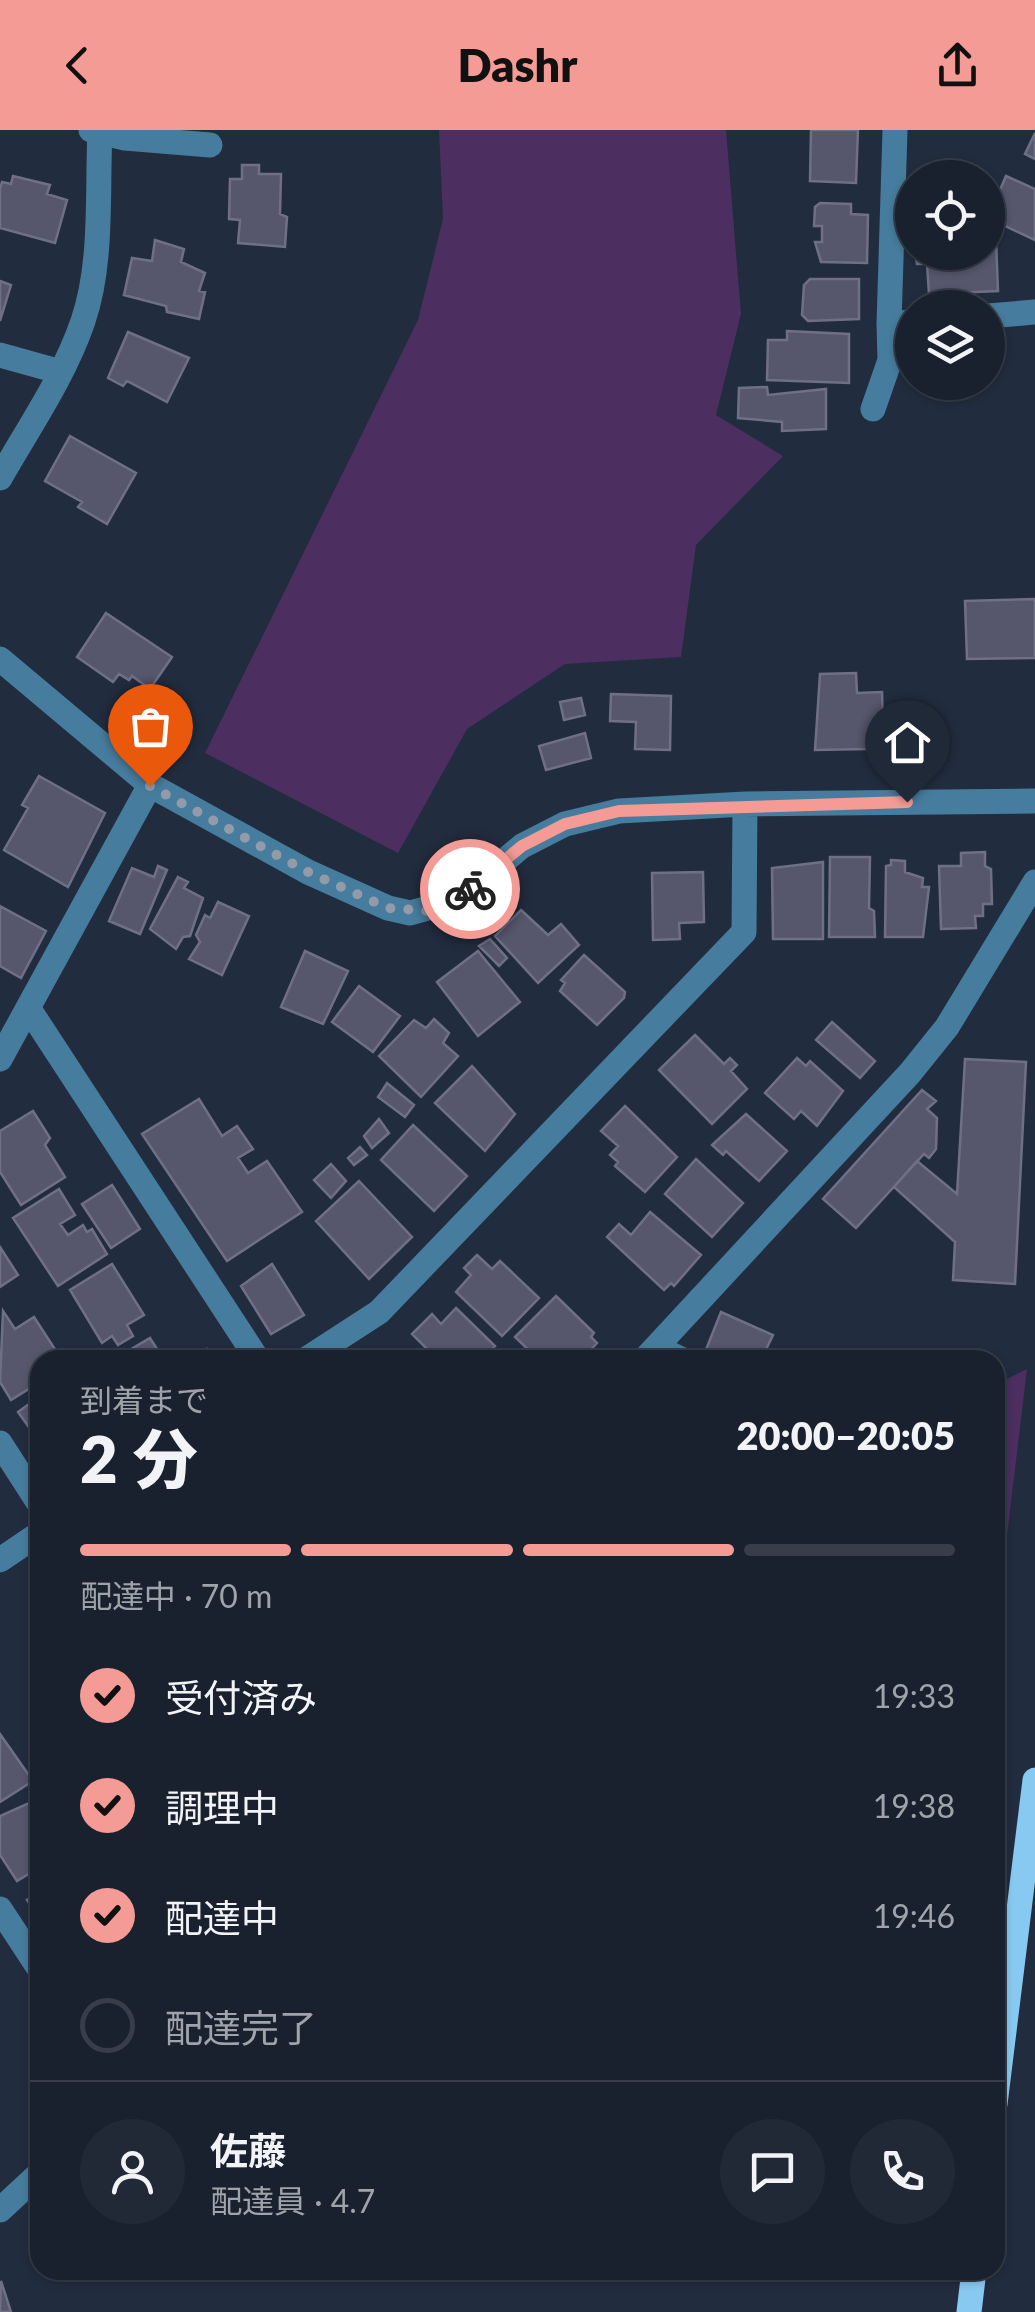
<!DOCTYPE html>
<html lang="ja">
<meta charset="utf-8">
<style>
body{margin:0;font-family:Lato,"Noto Sans JP",sans-serif;background:#222936;color:#f1f3f6;height:100vh;display:flex;flex-direction:column;font-size:38px;white-space:nowrap}
*{box-sizing:border-box;margin:0}
p{font-size:32px;color:#9fa3aa}
.icon{flex:none;width:55px;height:55px;fill:none;stroke:currentColor;stroke-width:2;stroke-linecap:round;stroke-linejoin:round}
.map{position:relative;flex:1;overflow:hidden}
.sheet{position:absolute;left:30px;top:1220px;width:975px;height:930px;display:flex;flex-direction:column;background:#19212e;border-radius:30px;box-shadow:0 2px 8px #0004,0 0 0 2px #373e4a}
.sheet>*{flex:none}
.controls{position:absolute;left:895px;top:30px;display:grid;gap:20px}
.controls a{display:grid;place-items:center;width:110px;height:110px;border-radius:50%;background:#19212e;box-shadow:0 2px 8px #0004,0 0 0 2px #373e4a;font-size:50px}
.pin{position:absolute;display:grid;place-items:center;width:85px;height:85px;color:#fff;margin:-102px -42px;border-radius:50% 50% 50% 0;rotate:-45deg;box-shadow:0 0 10px #0007}
.pin .icon{rotate:45deg}
.courier{position:absolute;display:grid;place-items:center;width:100px;height:100px;margin:-50px;border:8px solid #f59b96;border-radius:50%;background:#fff;color:#222;box-shadow:0 2px 12px #0007}
.headline em{font-style:normal;font-weight:800}
.headline div{display:flex;flex-direction:column-reverse}
.headline{display:flex;align-items:center;justify-content:space-between;height:170px;padding:0 50px}
h1{font-size:65px;font-weight:800;line-height:75px}
.bar{display:grid;grid-template-columns:repeat(4,1fr);gap:15px 10px;align-content:center;height:120px;padding:0 50px}
.bar i{height:12px;border-radius:8px;background:#373e4a}
.bar .active{background:#f59b96}
.bar p{grid-column:span 4}
.line{display:flex;align-items:center;gap:25px;padding:0 50px;border-top:2px solid #373e4a}
.line div{flex:1}
.round{display:grid;place-items:center;flex:none;width:105px;height:105px;border-radius:52px;background:#222936}
ol{padding:0 50px;list-style:none}
li{display:flex;align-items:center;gap:30px;height:110px}
li p{margin-inline-start:auto}
li .icon{padding:10px;border-radius:50%;background:#f59b96;color:#111;stroke-width:4}
li:last-child{color:#9fa3aa}
li i{width:55px;height:55px;border:5px solid #373e4a;border-radius:50%}
header{display:flex;justify-content:space-between;align-items:center;height:130px;padding:0 50px;background:#f59b96;color:#111;font-size:45px;font-weight:800}
.map>svg:first-child{display:block}
.green{fill:#4c2e60}
.building{fill:#56566c;stroke:#6f6f87;stroke-width:2.5}
.lines{fill:none;stroke-linecap:round;stroke-linejoin:round}
.minor{stroke:#467c9d;stroke-width:25}
.major{stroke:#88c9f1;stroke-width:25}
.done{stroke:#939ba9;stroke-width:10;stroke-dasharray:0 18}
.route{stroke:#f59b96;stroke-width:12}
</style>
<header><svg class="icon" aria-label="back" viewBox="0 0 24 24"><path d="M15 5l-7 7 7 7"/></svg>Dashr<svg class="icon" aria-label="share" viewBox="0 0 24 24"><path d="M12 15V3M7 8l5-5 5 5M5 13v7h14v-7"/></svg></header>
<div class="map">
<svg width="1035" height="2182" viewBox="0 0 1035 2182">
<rect width="100%" height="100%" fill="#212c3e"/>
<path class="green" d="M439 0H726L741 184 716 285 783 326 696 415 681 527 565 534 467 599 398 723 205 623 418 190 443 89Z
M1027 1239 1006 1414 995 1420V1255Z"/>
<path class="building" d="M811 0H858L856 53 810 51Z
M1035 3V29L1025 24Z
M242 35H259V44H281L280 84 287 87 285 117 238 113 240 90 229 89 230 49H242Z
M13 46 50 55 47 64 67 70 55 113 0 98V59L2 52 11 54Z
M1006 46 1035 59V110L988 88Z
M820 73 851 74V84L868 85 867 133 821 132 815 112H822V96H814L815 77Z
M996 109 998 161 929 164 927 134H917L916 127 924 122H988V110Z
M155 110 184 119 181 132 205 143 199 161 205 162 199 189 167 182 166 176 124 165 132 128 152 131Z
M810 149H859V189L808 191 802 185 804 155Z
M0 151 11 155 0 191Z
M787 201 849 204V253L767 250 768 210H787Z
M128 202 189 228 167 272 127 251 123 256 108 248Z
M767 257 768 265 826 259V299L782 301V292L738 288 739 258Z
M70 306 136 343 107 394 78 377 82 372 45 351Z
M1035 469V528L967 529 965 471Z
M106 483 172 527 150 559 132 546 129 550 119 544 113 552 77 527Z
M856 543 857 563 882 562 883 596 869 597V619L815 620 820 544Z
M611 564 671 566 670 620 635 619 636 592 610 591Z
M581 568 585 585 564 590 560 572Z
M585 603 591 628 546 640 539 616Z
M39 646 105 683 68 757 4 720 28 678 22 675Z
M985 722V736L991 739 992 774H983V786H975L976 798 941 799 939 736H961V723Z
M830 727H870L869 778 874 781 875 807H829Z
M891 730 905 731V742L923 748 922 757H929L923 807H885L886 736 891 735Z
M823 732V809H773L772 738Z
M158 736 167 740 140 804 109 791 132 738 154 747Z
M703 742 704 792 679 793 680 809 653 810 652 743Z
M178 747 188 752 184 758 203 768 190 806 183 807 176 819 150 799Z
M218 772 249 786 222 845 189 829 200 812 196 805 205 785 210 788Z
M0 776 46 801 21 848 0 836Z
M521 780 548 805 561 794 579 815 538 853 495 806Z
M490 809 507 828 499 836 479 816Z
M305 821 348 841 323 894 281 877Z
M478 821 520 872 478 906 437 852Z
M584 825 625 862 624 868 597 895 560 861 565 853 561 850Z
M359 856 400 886 373 922 332 892Z
M434 889 449 903 443 913 458 926 421 967 379 926 414 890 426 898Z
M832 892 875 931 860 948 816 910Z
M695 905 724 934 730 928 737 935 731 941 747 959 712 994 659 940Z
M797 928 806 936 810 931 843 961 817 996 801 981 794 989 765 963Z
M965 929 1026 932 1015 1154 953 1150 955 1112 894 1057 917 1031 957 1064Z
M472 936 515 984 485 1021 435 973Z
M387 953 414 975 405 987 378 967Z
M922 960 936 971 927 979 937 988 936 1019 929 1028 924 1024 856 1098 823 1069Z
M199 969 222 1006 237 996 253 1019 238 1028 248 1043 267 1031 302 1082 227 1131 142 1004Z
M625 976 677 1027 645 1062 615 1036 618 1032 610 1025 618 1016 601 1001Z
M33 981 50 1008 45 1015 65 1047 21 1075 0 1042V1001Z
M746 984 787 1021 759 1051 726 1021 723 1025 712 1015Z
M379 989 389 1003 372 1018 364 1006Z
M413 995 467 1046 434 1081 381 1030Z
M360 1017 367 1025 354 1035 348 1028Z
M696 1029 743 1073 712 1107 665 1064Z
M331 1034 346 1051 331 1068 314 1050Z
M359 1051 412 1107 369 1149 316 1091Z
M112 1055 140 1099 111 1118 82 1074Z
M59 1059 75 1085 60 1094 68 1105 83 1095 87 1102 92 1099 107 1124 58 1156 13 1088Z
M650 1082 701 1125 674 1156 671 1153 664 1160 607 1107 619 1094 631 1105Z
M0 1117 18 1145 0 1157Z
M477 1125 492 1139 500 1131 539 1168 502 1206 456 1162 471 1145 464 1138Z
M112 1134 144 1185 127 1195 133 1206 118 1215 112 1206 102 1213 70 1160Z
M272 1134 304 1185 271 1204 241 1156Z
M556 1166 594 1203 591 1207 597 1213 581 1230H539L515 1207Z
M456 1178 495 1216 482 1230H438L412 1204 432 1184 441 1194Z
M3 1181 15 1199 34 1187 62 1230H40V1252L11 1270 0 1252Z
M721 1182 773 1205 761 1230H722L705 1222Z
M150 1208 164 1230H125L121 1225Z
M207 1219 214 1230H191Z
M40 1266V1326L31 1313 36 1307 18 1282Z
M0 1604 33 1651 0 1672Z
M29 1673 40 1691V1737L17 1751 0 1725V1686Z
M40 1762V1790L27 1770Z
M1 2151 11 2182H0Z"/>
<g class="lines">
<path class="minor" d="M91 0 125 8 210 15
M895 0 889 194 912 192
M988 186 1035 182
M0 225 61 242
M873 279 890 230 889 194
M0 348C29 297 64 247 83 191 103 133 97 61 100 0
M0 529 150 655 308 742 388 778 410 783 457 770 522 716 565 694 619 681 745 674 1035 671
M29 879 258 1230
M0 929 150 655
M656 1217 683 1230
M305 1230 379 1182 744 802 745 674
M644 1230 910 943 947 897 1035 752
M0 1313 40 1375
M0 1430 40 1403
M0 1779 40 1840
M0 2080 40 2043"/>
<path class="major" d="M995 1974 1035 1650
M969 2182 974 2140"/>
</g>
<g class="lines">
<path class="done" d="M150 656 308 742 388 778 429 781 457 770 470 759"/>
<path class="route" d="M470 759 522 716 565 694 619 681 907 672"/>
</g>
</svg>
<div class="controls">
<a><svg class="icon" aria-label="locate" viewBox="0 0 24 24"><circle cx="12" cy="12" r="6"/><path d="M12 2v4M12 18v4M2 12h4M18 12h4"/></svg></a>
<a><svg class="icon" aria-label="layers" viewBox="0 0 24 24"><path d="M12 4l9 5-9 5-9-5zM3 14l9 5 9-5"/></svg></a>
</div>
<div class="pin" style="left:150px;top:656px;background:#ea580c"><svg class="icon" aria-label="bag" viewBox="0 0 24 24"><path d="M5 8h14l-1 12H6zM9 8a3 3 0 0 1 6 0"/></svg></div>
<div class="pin" style="left:907px;top:672px;background:#1f2937"><svg class="icon" aria-label="home" viewBox="0 0 24 24"><path d="M3 11l9-7 9 7M6 9v11h12V9"/></svg></div>
<div class="courier" style="left:470px;top:759px"><svg class="icon" aria-label="bike" viewBox="0 0 24 24"><circle cx="6" cy="16" r="4"/><circle cx="18" cy="16" r="4"/><path d="M6 16l4-8h5l3 8M10 8l3 8H6M13 5h3"/></svg></div>
<section class="sheet">
<div class="headline"><div><h1>2 分</h1><p>到着まで</p></div><em>20:00–20:05</em></div>
<div class="bar"><i class="active"></i><i class="active"></i><i class="active"></i><i></i><p>配達中 · 70 m</p></div>
<ol>
<li><svg class="icon" aria-label="check" viewBox="0 0 24 24"><path d="M5 12l5 5 9-10"/></svg>受付済み<p>19:33</p></li>
<li><svg class="icon" aria-label="check" viewBox="0 0 24 24"><path d="M5 12l5 5 9-10"/></svg>調理中<p>19:38</p></li>
<li><svg class="icon" aria-label="check" viewBox="0 0 24 24"><path d="M5 12l5 5 9-10"/></svg>配達中<p>19:46</p></li>
<li><i></i>配達完了</li>
</ol>
<div class="line" style="height:180px"><a class="round"><svg class="icon" aria-label="person" viewBox="0 0 24 24"><circle cx="12" cy="8" r="4"/><path d="M4 21q1-7 8-7t8 7"/></svg></a><div><b>佐藤</b><p>配達員 · 4.7</p></div><a class="round"><svg class="icon" aria-label="chat" viewBox="0 0 24 24"><path d="M4 5h16v11H9l-5 4z"/></svg></a><a class="round"><svg class="icon" aria-label="phone" viewBox="0 0 24 24"><path d="M5 4h4l2 5-3 2q2 4 5 5l2-3 5 2v4C11 20 4 13 5 4z"/></svg></a></div>
</section>
</div>
